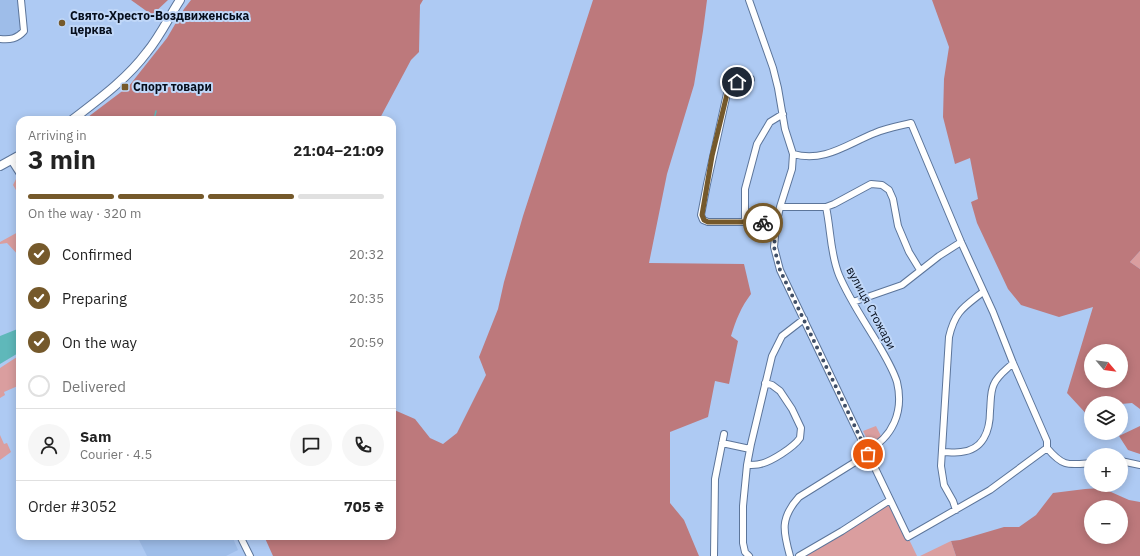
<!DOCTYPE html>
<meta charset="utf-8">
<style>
body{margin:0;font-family:"IBM Plex Sans",sans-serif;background:#f6f6f6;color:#222;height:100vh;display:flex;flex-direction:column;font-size:15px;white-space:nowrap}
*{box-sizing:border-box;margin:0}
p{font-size:13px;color:#767676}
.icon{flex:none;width:22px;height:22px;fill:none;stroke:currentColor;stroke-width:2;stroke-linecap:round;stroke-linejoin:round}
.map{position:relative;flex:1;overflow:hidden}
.drawer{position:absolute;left:16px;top:116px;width:380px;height:424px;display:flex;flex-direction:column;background:#fff;border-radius:12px;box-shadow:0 2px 10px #0003}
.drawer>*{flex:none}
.needle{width:26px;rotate:119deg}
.fabs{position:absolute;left:1084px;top:344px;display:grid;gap:8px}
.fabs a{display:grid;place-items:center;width:44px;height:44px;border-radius:50%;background:#fff;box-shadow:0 2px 10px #0003;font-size:20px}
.pin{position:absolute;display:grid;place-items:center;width:34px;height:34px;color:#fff;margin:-17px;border:2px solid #fff;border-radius:50%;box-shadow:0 1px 4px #0007}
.courier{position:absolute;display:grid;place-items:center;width:40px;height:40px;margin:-20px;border:3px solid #75592b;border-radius:50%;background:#fff;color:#222;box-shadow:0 1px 5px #0007}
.overview em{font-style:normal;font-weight:700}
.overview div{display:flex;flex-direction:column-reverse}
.overview{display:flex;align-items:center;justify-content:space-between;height:68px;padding:0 12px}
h1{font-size:26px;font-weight:700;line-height:30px}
.bar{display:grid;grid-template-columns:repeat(4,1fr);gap:6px 4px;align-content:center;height:48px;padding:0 12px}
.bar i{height:5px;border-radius:3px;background:#e0e0e0}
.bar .active{background:#75592b}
.bar p{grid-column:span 4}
.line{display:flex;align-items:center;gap:10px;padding:0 12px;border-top:1px solid #e0e0e0}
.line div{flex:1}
.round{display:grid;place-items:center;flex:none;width:42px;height:42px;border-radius:21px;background:#f6f6f6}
ol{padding:0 12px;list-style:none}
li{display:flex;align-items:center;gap:12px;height:44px}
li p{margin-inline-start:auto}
li .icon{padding:4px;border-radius:50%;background:#75592b;color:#fff;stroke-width:4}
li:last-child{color:#767676}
li i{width:22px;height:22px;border:2px solid #e0e0e0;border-radius:50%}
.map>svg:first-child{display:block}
.built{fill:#9ebde9}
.green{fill:#da9e9f}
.forest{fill:#bd797c;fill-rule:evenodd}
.water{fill:#5fb8ba}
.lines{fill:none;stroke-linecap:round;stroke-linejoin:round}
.stream{stroke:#5fb8ba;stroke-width:1.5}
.minor-casing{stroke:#5c759a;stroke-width:8}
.major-casing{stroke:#5c759a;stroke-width:10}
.minor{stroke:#fff;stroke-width:6}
.major{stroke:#fff;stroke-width:8}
.done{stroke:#404f67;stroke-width:4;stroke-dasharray:0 7.2}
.route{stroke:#75592b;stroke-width:5}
.poi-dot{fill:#75592b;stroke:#c0d7f8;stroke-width:1.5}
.labels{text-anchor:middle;stroke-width:4;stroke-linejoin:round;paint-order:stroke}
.poi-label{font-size:12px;font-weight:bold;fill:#050d1b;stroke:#c0d7f8;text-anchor:start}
.street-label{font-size:12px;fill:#050d1b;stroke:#c0d7f8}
</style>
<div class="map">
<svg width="1140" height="556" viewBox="0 0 1140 556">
<rect width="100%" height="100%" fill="#aecaf3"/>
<path class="built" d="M0 0H21L24 31 9 36 0 35Z
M137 536H232L238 550 226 556H147Z"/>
<path class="green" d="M16 179 20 183V197L13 185Z
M20 231V257L7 243 0 244V242Z
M1140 251V269L1130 262Z
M20 355V385L4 392 5 395 0 398V368Z
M876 426 882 438 876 444 874 441 869 443 863 431Z
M0 435 4 444 7 443 11 452 0 460Z
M890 500 917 556H799Z
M951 541 956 556H920Z"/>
<path class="forest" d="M131 0H168L152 15Z
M191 0H423L420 5 419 52 411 60 379 120H84L129 86 167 38 184 9Z
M593 0H707L703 31 694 85 667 174 649 263 744 264 751 294C741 307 736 320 731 336L738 341 729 384 715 381 708 417 670 432V503L684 520 699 556H273L264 536H392V409L415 419 430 438 443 444 457 433 486 375 479 357 498 309 504 282 523 216Z
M932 0H1140V251L1130 262 1140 269V409L1132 403 1121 404V403H1091V419L1067 393 1093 307 1059 317 1021 305 1008 289 977 223 971 202 978 199 970 158 955 164 943 117 944 79 949 47ZM1091 351H1121V381H1091Z
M1140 426V454L1128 450 1119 436Z
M1102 488 1129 500 1140 502V556H956L951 541 960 540 1004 527H1019L1036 515 1053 493 1085 489ZM1091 507H1121V537H1091Z"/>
<path class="water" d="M20 328V352L0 364V336Z"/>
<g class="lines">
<path class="stream" d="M154 120 156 111"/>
<g class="minor-casing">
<path id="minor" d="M749 0 773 68 778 88 785 129 793 154 792 169 780 207 776 226 774 247 780 270 792 295 908 537 990 490 1047 448V441L1013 363 993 312 961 242 911 123C899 126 886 128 875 133 847 144 824 163 793 154
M0 39C10 40 17 39 24 31L21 0
M751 79 737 82 728 89 707 184 701 215 703 220 708 222H757L776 226
M11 160 20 174
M780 207H826C831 230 830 253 839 275 849 299 865 322 878 344 885 356 893 369 897 382 904 411 893 438 866 451
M826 207 834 204 871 184 882 185 889 190 893 199 898 226 909 252 920 270
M745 222V189L757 144 770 122 783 114
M853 302 902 285 939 256 961 242
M722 443 750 449
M1047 448C1063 467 1068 465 1091 463
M942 452C948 452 955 453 961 452 983 450 990 431 990 411 991 402 990 392 994 384 998 375 1006 370 1013 363
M1121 461 1140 465
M747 465C751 465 756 465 760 464 771 462 794 447 800 438L801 428 792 409 780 391 772 385 765 383
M956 510 953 501 944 485 941 466 949 337C955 311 964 307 983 292
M240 536 250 556
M714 556 715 479 724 434
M749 556 745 552 743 543V506L747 465 751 444 772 356 782 336 804 319
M790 556C783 531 780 518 799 497L868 454
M799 556 842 531 890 500"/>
</g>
<g class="major-casing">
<path id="major" d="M72 120C98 100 127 79 147 52 160 36 169 17 180 0
M0 166 20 155"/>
</g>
<use href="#minor" class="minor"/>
<use href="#major" class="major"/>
</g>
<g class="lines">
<path class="done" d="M763 223 776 226 774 247 780 270 868 454"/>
<path class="route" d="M737 82 728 90 712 156 702 215 704 220 708 222H757L763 223"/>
</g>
<g class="poi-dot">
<circle cx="62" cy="23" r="4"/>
<rect x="121" y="83" width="8" height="8" rx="2"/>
</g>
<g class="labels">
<g class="poi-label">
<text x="70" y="20">Свято-Хресто-Воздвиженська<tspan x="70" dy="14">церква</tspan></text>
<text x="133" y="91">Спорт товари</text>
</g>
<g class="street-label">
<text transform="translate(871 308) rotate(62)" y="4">вулиця Стожари</text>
</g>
</g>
</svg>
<div class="fabs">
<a><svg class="needle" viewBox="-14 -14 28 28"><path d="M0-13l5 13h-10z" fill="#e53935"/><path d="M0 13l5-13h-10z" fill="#767676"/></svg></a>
<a><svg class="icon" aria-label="layers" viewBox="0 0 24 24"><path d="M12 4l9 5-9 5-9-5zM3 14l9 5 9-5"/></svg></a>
<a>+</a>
<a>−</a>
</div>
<div class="pin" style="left:868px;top:454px;background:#ea580c"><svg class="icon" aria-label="bag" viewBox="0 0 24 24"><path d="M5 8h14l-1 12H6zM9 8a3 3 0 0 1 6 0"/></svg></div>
<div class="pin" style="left:737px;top:82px;background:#1f2937"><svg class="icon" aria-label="home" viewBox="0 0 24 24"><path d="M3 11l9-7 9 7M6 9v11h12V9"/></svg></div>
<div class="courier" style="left:763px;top:223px"><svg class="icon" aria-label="bike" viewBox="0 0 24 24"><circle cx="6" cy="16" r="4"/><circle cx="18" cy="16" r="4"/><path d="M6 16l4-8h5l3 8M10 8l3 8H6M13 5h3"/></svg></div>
<section class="drawer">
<div class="overview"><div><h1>3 min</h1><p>Arriving in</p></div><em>21:04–21:09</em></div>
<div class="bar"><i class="active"></i><i class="active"></i><i class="active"></i><i></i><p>On the way · 320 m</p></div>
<ol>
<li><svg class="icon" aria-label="check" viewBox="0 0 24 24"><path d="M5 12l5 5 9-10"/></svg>Confirmed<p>20:32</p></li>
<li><svg class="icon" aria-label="check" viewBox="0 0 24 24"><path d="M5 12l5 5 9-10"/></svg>Preparing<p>20:35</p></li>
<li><svg class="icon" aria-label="check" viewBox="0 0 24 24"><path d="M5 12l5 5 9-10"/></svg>On the way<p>20:59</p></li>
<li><i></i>Delivered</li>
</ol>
<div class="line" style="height:72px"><a class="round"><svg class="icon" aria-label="person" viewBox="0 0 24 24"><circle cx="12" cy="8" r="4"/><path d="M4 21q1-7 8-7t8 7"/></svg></a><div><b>Sam</b><p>Courier · 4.5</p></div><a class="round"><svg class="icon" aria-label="chat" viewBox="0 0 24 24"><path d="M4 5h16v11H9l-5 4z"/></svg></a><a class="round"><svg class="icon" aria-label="phone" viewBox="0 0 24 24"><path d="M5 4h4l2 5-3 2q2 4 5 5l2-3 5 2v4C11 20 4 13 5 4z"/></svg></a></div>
<div class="line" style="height:52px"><div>Order #3052</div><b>705 ₴</b></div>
</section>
</div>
